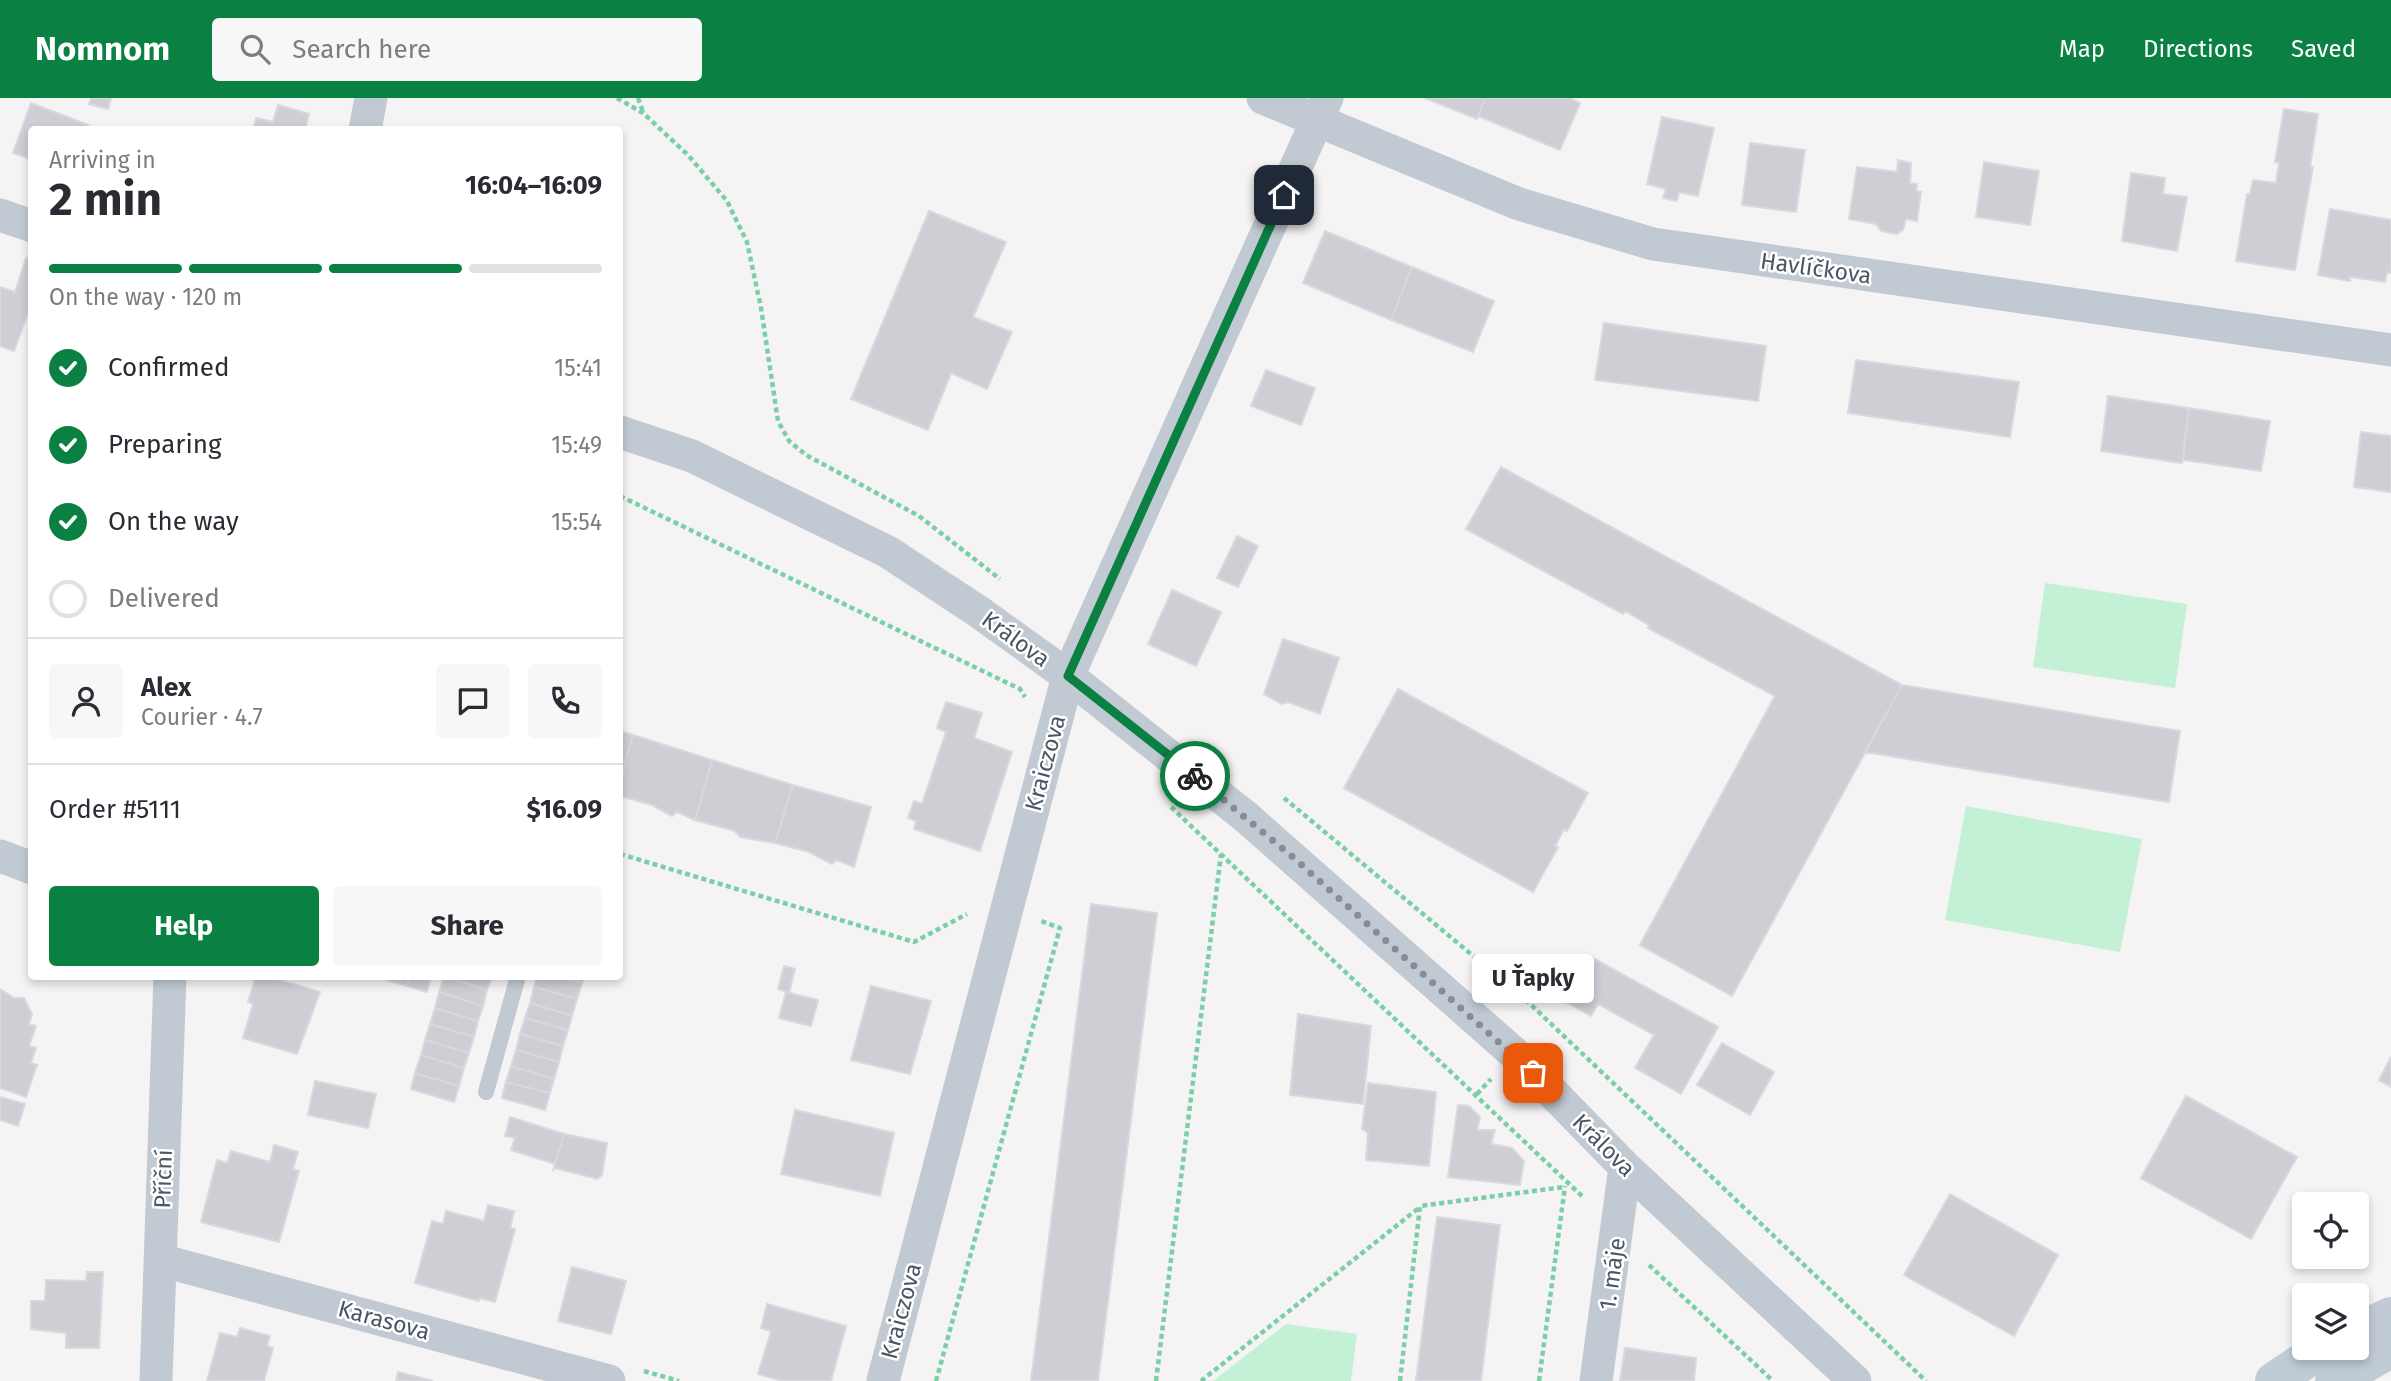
<!DOCTYPE html>
<meta charset="utf-8">
<style>
body{margin:0;font-family:"Fira Sans",sans-serif;background:#f7f7f7;color:#2b2b33;height:100vh;display:flex;flex-direction:column;font-size:26px;white-space:nowrap}
*{box-sizing:border-box;margin:0}
p{font-size:23px;color:#7c7c81}
.icon{flex:none;width:38px;height:38px;fill:none;stroke:currentColor;stroke-width:2;stroke-linecap:round;stroke-linejoin:round}
.map{position:relative;flex:1;overflow:hidden}
.drawer{position:absolute;left:28px;top:28px;width:595px;height:854px;display:flex;flex-direction:column;background:#fff;border-radius:7px;box-shadow:0 4px 10px #0003}
.drawer>*{flex:none}
.fabs{position:absolute;left:2292px;top:1094px;display:grid;gap:14px}
.fabs a{display:grid;place-items:center;width:77px;height:77px;border-radius:7px;background:#fff;box-shadow:0 4px 10px #0003;font-size:35px}
.pin{position:absolute;display:grid;place-items:center;width:60px;height:60px;color:#fff;margin:-30px;border-radius:14px;box-shadow:0 4px 10px #0006}
.courier{position:absolute;display:grid;place-items:center;width:70px;height:70px;margin:-35px;border:5px solid #0b8043;border-radius:50%;background:#fff;color:#222;box-shadow:0 2px 9px #0007}
.bubble{position:absolute;height:49px;border-radius:7px;background:#fff;box-shadow:0 4px 10px #0003;font-size:23px;font-weight:700;line-height:49px;text-align:center}
.headline em{font-style:normal;font-weight:700}
.headline div{display:flex;flex-direction:column-reverse}
.headline{display:flex;align-items:center;justify-content:space-between;height:119px;padding:0 21px}
h1{font-size:46px;font-weight:700;line-height:52px}
.bar{display:grid;grid-template-columns:repeat(4,1fr);gap:10px 7px;align-content:center;height:84px;padding:0 21px}
.bar i{height:9px;border-radius:5px;background:#e1e1e2}
.bar .selected{background:#0b8043}
.bar p{grid-column:span 4}
.line{display:flex;align-items:center;gap:18px;padding:0 21px;border-top:2px solid #e1e1e2}
.line div{flex:1}
.round{display:grid;place-items:center;flex:none;width:74px;height:74px;border-radius:7px;background:#f7f7f7}
ol{padding:0 21px;list-style:none}
li{display:flex;align-items:center;gap:21px;height:77px}
li p{margin-inline-start:auto}
li .icon{padding:7px;border-radius:50%;background:#0b8043;color:#fff;stroke-width:4}
li:last-child{color:#7c7c81}
li i{width:38px;height:38px;border:4px solid #e1e1e2;border-radius:50%}
.cta{display:flex;gap:14px;margin-top:auto;padding:14px 21px}
.cta a{flex:1;height:80px;border-radius:7px;background:#0b8043;color:#fff;font-size:28px;font-weight:700;line-height:80px;text-align:center}
.cta a+a{background:#f7f7f7;color:#2b2b33}
header{display:flex;align-items:center;gap:42px;box-sizing:border-box;height:98px;padding:0 35px;background:#0b8043;color:#fff}
header strong{font-size:33px}
nav{display:flex;gap:38px;margin-inline-start:auto;font-size:24px}
.search{width:490px;height:63px;background:#f7f7f7;display:flex;align-items:center;gap:18px;box-sizing:border-box;padding:0 24px;border-radius:7px;color:#7c7c81;font-size:26px}
.map>svg:first-child{display:block}
.green{fill:#c3f1d5}
.building{fill:#cdcfd5;stroke:#d7d9de;stroke-width:2}
.lines{fill:none;stroke-linecap:round;stroke-linejoin:round}
.path{stroke:#7ad0a6;stroke-width:4.5;stroke-dasharray:5 3.5;stroke-linecap:butt}
.lane{stroke:#c1cad2;stroke-width:16}
.street{stroke:#c1cad2;stroke-width:33}
.secondary{stroke:#c1cbd6;stroke-width:38}
.done{stroke:#868d94;stroke-width:7;stroke-dasharray:0 12.6}
.route{stroke:#0b8043;stroke-width:9}
.labels{text-anchor:middle;stroke-width:5;stroke-linejoin:round;paint-order:stroke}
.street-label{font-size:23px;fill:#4a5661;stroke:#fff}
</style>
<header>
<strong>Nomnom</strong>
<div class="search"><svg class="icon" aria-label="search" viewBox="0 0 24 24"><circle cx="10" cy="10" r="6"/><path d="M15 15l6 6"/></svg>Search here</div>
<nav><a>Map</a><a>Directions</a><a>Saved</a></nav>
</header>
<div class="map">
<svg width="2391" height="1283" viewBox="0 0 2391 1283">
<rect width="100%" height="100%" fill="#f5f3f3"/>
<path class="green" d="M2045 485 2187 506 2175 590 2033 569Z
M1966 708 2142 741 2120 854 1945 822Z
M1286 1226 1357 1236 1351 1283H1213Z"/>
<path class="building" d="M91 0H111L108 11 89 6Z
M1425 0H1485L1477 21Z
M1485 0H1569L1580 5 1560 52 1478 18Z
M31 5 88 27 87 32H32V62L13 55Z
M278 7 309 16 305 32H253L256 20 273 24Z
M2284 11 2318 16 2310 69H2313L2295 172 2236 163 2247 96H2250L2253 82 2276 85 2279 65 2275 64Z
M1662 19 1714 30 1698 98 1679 94 1677 103 1663 100 1666 91 1647 86Z
M1750 45 1805 52 1796 114 1742 107Z
M1898 62 1911 65 1910 85 1917 86 1916 93 1921 94 1917 123 1906 121 1903 132 1897 136 1881 133 1876 126 1849 121 1857 69 1897 74Z
M1984 64 2039 73 2030 127 1976 119Z
M2131 75 2165 80 2163 96 2187 99 2177 153 2122 143Z
M2330 111 2391 122V175L2387 174 2385 184 2350 179V183L2318 177Z
M929 113 1006 144 973 219 1012 234 987 291 951 275 928 332 851 301Z
M1325 133 1412 169 1391 222 1303 185Z
M26 160 32 162V204L14 253 0 248V189L15 194Z
M1412 169 1494 203 1473 254 1391 222Z
M1604 225 1766 248 1758 303 1595 282Z
M1856 262 2019 284 2010 339 1848 315Z
M1266 272 1315 290 1301 327 1251 308Z
M2108 298 2189 310 2182 365 2101 353Z
M2189 310 2270 323 2261 373 2183 362Z
M2361 334 2391 338V394L2354 389Z
M1501 369 1902 587 1732 898 1640 847 1775 598 1648 530 1649 527 1625 513 1623 516 1466 431Z
M1237 438 1258 448 1238 489 1217 480Z
M1172 492 1221 514 1196 568 1148 546Z
M1283 541 1339 560 1320 616 1288 604 1282 606 1264 596Z
M1902 587 2180 633 2169 704 1865 654Z
M1398 591 1588 695 1567 733 1564 731 1555 748 1558 749 1533 794 1344 690Z
M946 604 982 615 974 640 1012 654 980 753 914 731 916 723 908 720 914 703 922 706 946 634 937 630Z
M620 633 633 637 620 684Z
M633 637 712 662 695 722 677 714 672 718 652 707 620 698V684Z
M712 662 793 687 775 745 740 739 735 733 695 722Z
M793 687 871 709 854 769 836 762 832 766 809 754 775 745Z
M1091 806 1157 815 1098 1283H1031Z
M1591 859 1718 929 1681 996 1635 970 1654 937 1598 906 1591 918 1566 904Z
M784 868 795 871 789 895 778 891Z
M256 878H266L320 894 297 956 243 940 253 906 248 904Z
M388 878H410L407 888 387 882Z
M410 878H431L427 894 407 888Z
M444 878H492L487 892Z
M538 878H558L582 885 577 901 534 889Z
M558 878H584L582 885Z
M444 879 487 892 483 908 439 894Z
M871 888 931 903 910 976 851 962Z
M534 889 577 901 572 918 530 905Z
M0 891 14 900H24L32 916 29 926 36 928 29 948 36 950 31 965 37 967 26 999 0 990Z
M439 894 483 908 478 923 435 910Z
M786 894 818 902 811 928 779 920Z
M530 905 572 918 568 932 525 920Z
M435 910 478 923 474 939 430 926Z
M1298 916 1371 928 1363 1006 1290 997Z
M525 920 568 932 563 948 520 936Z
M430 926 474 939 469 955 425 942Z
M520 936 563 948 559 964 516 952Z
M425 942 469 955 464 970 421 957Z
M1722 945 1774 974 1750 1017 1697 987Z
M516 952 559 964 554 981 511 968Z
M421 957 464 970 459 988 415 975Z
M2391 959V989L2379 982Z
M511 968 554 981 550 995 506 984Z
M415 975 459 988 454 1004 411 991Z
M315 983 376 996 368 1030 308 1017Z
M506 984 550 995 545 1012 502 1000Z
M1368 985 1436 994 1429 1068 1366 1062 1368 1035 1362 1031Z
M2186 998 2297 1059 2251 1141 2141 1080Z
M0 999 25 1006 18 1028 0 1022Z
M1458 1007 1469 1008 1480 1019 1477 1032H1495L1491 1046 1512 1050 1524 1063 1520 1087 1448 1079Z
M795 1012 894 1035 880 1098 781 1076Z
M510 1019 564 1036 555 1066 511 1052 515 1040 505 1038Z
M564 1036 607 1045 602 1077 597 1081 555 1070 553 1073Z
M274 1047 298 1054 293 1071 299 1073 279 1144 201 1124 217 1062 227 1065 231 1053 270 1064Z
M1950 1096 2058 1157 2014 1238 1904 1177Z
M488 1107 514 1113 510 1130 515 1131 495 1204 480 1200 479 1203 415 1185 432 1123 443 1126 446 1113 484 1123Z
M1437 1119 1500 1127 1481 1283H1416Z
M572 1169 626 1183 611 1236 558 1223Z
M87 1174H103L99 1250H66V1235L31 1231V1203H45L46 1182 86 1183Z
M767 1206 846 1228 831 1283H782L758 1276 771 1233 761 1230Z
M240 1230 270 1238 267 1248 273 1250 264 1283H207L220 1235 237 1239Z
M1625 1250 1696 1260 1694 1283H1620Z
M398 1274 433 1283H396Z"/>
<g class="lines">
<path class="path" d="M617 0 643 15 688 57 727 103 747 144 761 210 778 323 789 343 806 357 919 418 1000 481
M638 0 643 14
M620 398 1020 591 1025 599
M1284 700 1526 902 1926 1283
M1171 709 1584 1100
M620 756 914 844 967 816
M1477 996 1491 981
M1649 1167 1773 1283
M644 1273 679 1283
M936 1283 1060 830 1041 823
M1156 1283 1221 756
M1201 1283 1420 1109
M1400 1283 1420 1108 1564 1089
M1539 1283 1565 1088"/>
<path class="lane" d="M486 994 518 878"/>
<path class="street" d="M1263 0 1519 106 1653 146 2391 252
M365 32 371 0
M0 117 32 128
M620 334 692 358 888 454 979 514 1068 578 1246 719 1515 956 1625 1069 1855 1283
M0 758 32 770
M160 1162 609 1283
M156 1283 170 878
M883 1283 1068 578 1327 0
M1596 1283 1625 1069"/>
<path class="secondary" d="M2357 1234 2391 1218
M2274 1283 2323 1250
M2334 1283 2391 1251"/>
</g>
<g class="lines">
<path class="done" d="M1195 678 1294 760 1533 975"/>
<path class="route" d="M1195 678 1068 578 1284 97"/>
</g>
<g class="labels">
<g class="street-label">
<text transform="translate(1816 170) rotate(8)" y="8">Havlíčkova</text>
<text transform="translate(1016 541) rotate(36)" y="8">Králova</text>
<text transform="translate(1045 665) rotate(-75)" y="8">Kraiczova</text>
<text transform="translate(1604 1047) rotate(45)" y="8">Králova</text>
<text transform="translate(163 1081) rotate(-88)" y="8">Příční</text>
<text transform="translate(1612 1176) rotate(-82)" y="8">1. máje</text>
<text transform="translate(901 1213) rotate(-75)" y="8">Kraiczova</text>
<text transform="translate(384 1222) rotate(15)" y="8">Karasova</text>
</g>
</g>
</svg>
<div class="fabs">
<a><svg class="icon" aria-label="locate" viewBox="0 0 24 24"><circle cx="12" cy="12" r="6"/><path d="M12 2v4M12 18v4M2 12h4M18 12h4"/></svg></a>
<a><svg class="icon" aria-label="layers" viewBox="0 0 24 24"><path d="M12 4l9 5-9 5-9-5zM3 14l9 5 9-5"/></svg></a>
</div>
<div class="pin" style="left:1533px;top:975px;background:#ea580c"><svg class="icon" aria-label="bag" viewBox="0 0 24 24"><path d="M5 8h14l-1 12H6zM9 8a3 3 0 0 1 6 0"/></svg></div>
<div class="pin" style="left:1284px;top:97px;background:#1f2937"><svg class="icon" aria-label="home" viewBox="0 0 24 24"><path d="M3 11l9-7 9 7M6 9v11h12V9"/></svg></div>
<div class="courier" style="left:1195px;top:678px"><svg class="icon" aria-label="bike" viewBox="0 0 24 24"><circle cx="6" cy="16" r="4"/><circle cx="18" cy="16" r="4"/><path d="M6 16l4-8h5l3 8M10 8l3 8H6M13 5h3"/></svg></div>
<div class="bubble" style="left:1472px;top:856px;width:122px">U Ťapky</div>
<section class="drawer">
<div class="headline"><div><h1>2 min</h1><p>Arriving in</p></div><em>16:04–16:09</em></div>
<div class="bar"><i class="selected"></i><i class="selected"></i><i class="selected"></i><i></i><p>On the way · 120 m</p></div>
<ol>
<li><svg class="icon" aria-label="check" viewBox="0 0 24 24"><path d="M5 12l5 5 9-10"/></svg>Confirmed<p>15:41</p></li>
<li><svg class="icon" aria-label="check" viewBox="0 0 24 24"><path d="M5 12l5 5 9-10"/></svg>Preparing<p>15:49</p></li>
<li><svg class="icon" aria-label="check" viewBox="0 0 24 24"><path d="M5 12l5 5 9-10"/></svg>On the way<p>15:54</p></li>
<li><i></i>Delivered</li>
</ol>
<div class="line" style="height:126px"><a class="round"><svg class="icon" aria-label="person" viewBox="0 0 24 24"><circle cx="12" cy="8" r="4"/><path d="M4 21q1-7 8-7t8 7"/></svg></a><div><b>Alex</b><p>Courier · 4.7</p></div><a class="round"><svg class="icon" aria-label="chat" viewBox="0 0 24 24"><path d="M4 5h16v11H9l-5 4z"/></svg></a><a class="round"><svg class="icon" aria-label="phone" viewBox="0 0 24 24"><path d="M5 4h4l2 5-3 2q2 4 5 5l2-3 5 2v4C11 20 4 13 5 4z"/></svg></a></div>
<div class="line" style="height:91px"><div>Order #5111</div><b>$16.09</b></div>
<div class="cta"><a>Help</a><a>Share</a></div>
</section>
</div>
